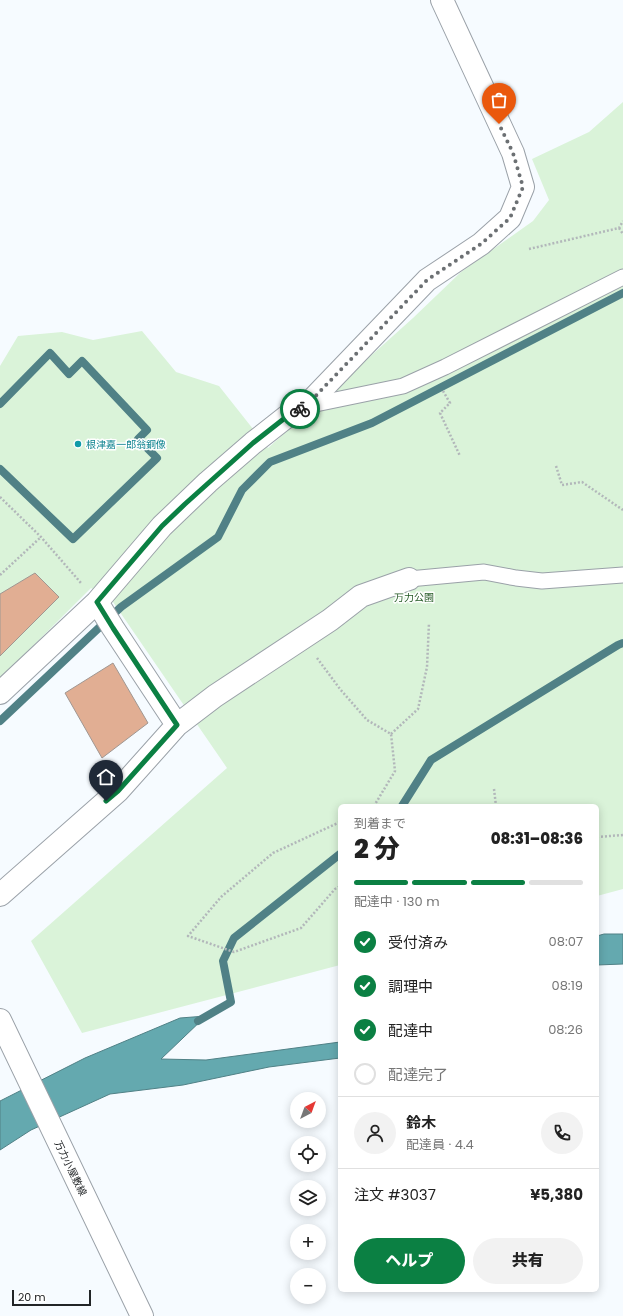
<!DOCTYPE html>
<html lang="ja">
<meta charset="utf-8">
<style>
body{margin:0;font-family:Poppins,"Noto Sans JP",sans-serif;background:#f2f2f2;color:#222;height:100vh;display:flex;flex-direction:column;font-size:15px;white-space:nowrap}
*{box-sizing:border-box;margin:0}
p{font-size:13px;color:#767676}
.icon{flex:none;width:22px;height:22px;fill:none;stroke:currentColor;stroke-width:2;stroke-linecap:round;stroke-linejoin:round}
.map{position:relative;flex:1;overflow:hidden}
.panel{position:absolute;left:338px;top:804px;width:261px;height:488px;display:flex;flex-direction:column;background:#fff;border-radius:6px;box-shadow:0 2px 10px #0003}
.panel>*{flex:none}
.needle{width:26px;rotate:41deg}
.tools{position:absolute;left:290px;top:1092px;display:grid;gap:8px}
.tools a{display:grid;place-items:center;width:36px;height:36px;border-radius:50%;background:#fff;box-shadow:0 2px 10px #0003;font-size:20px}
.scale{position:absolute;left:12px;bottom:10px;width:79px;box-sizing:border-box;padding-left:4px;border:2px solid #222527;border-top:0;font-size:11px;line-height:14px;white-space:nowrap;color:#222527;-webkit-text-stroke:3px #fff;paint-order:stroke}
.pin{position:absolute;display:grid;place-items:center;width:34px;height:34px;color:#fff;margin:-41px -17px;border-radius:50% 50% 50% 0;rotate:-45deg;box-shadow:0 0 4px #0007}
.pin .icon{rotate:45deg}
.courier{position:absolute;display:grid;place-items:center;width:40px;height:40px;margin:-20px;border:3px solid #0b8043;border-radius:50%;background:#fff;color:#222;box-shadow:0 1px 5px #0007}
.headline em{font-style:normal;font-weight:800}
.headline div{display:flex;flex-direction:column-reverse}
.headline{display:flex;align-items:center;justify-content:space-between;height:68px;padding:0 16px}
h1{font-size:26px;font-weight:800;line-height:30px}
.bar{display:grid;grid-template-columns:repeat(4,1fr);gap:6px 4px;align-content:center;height:48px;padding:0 16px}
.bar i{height:5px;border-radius:3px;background:#e0e0e0}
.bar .current{background:#0b8043}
.bar p{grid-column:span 4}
.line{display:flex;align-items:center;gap:10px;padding:0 16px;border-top:1px solid #e0e0e0}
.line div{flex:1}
.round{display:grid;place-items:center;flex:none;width:42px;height:42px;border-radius:21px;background:#f2f2f2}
ol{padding:0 16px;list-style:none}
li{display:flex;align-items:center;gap:12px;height:44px}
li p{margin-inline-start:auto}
li .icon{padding:4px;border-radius:50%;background:#0b8043;color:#fff;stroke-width:4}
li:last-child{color:#767676}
li i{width:22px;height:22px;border:2px solid #e0e0e0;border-radius:50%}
.button{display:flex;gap:8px;margin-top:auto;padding:8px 16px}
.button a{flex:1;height:46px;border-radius:24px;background:#0b8043;color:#fff;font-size:16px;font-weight:800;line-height:46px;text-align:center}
.button a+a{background:#f2f2f2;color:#222}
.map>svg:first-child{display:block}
.green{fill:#daf3d9}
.water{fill:#64a9af;stroke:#508186}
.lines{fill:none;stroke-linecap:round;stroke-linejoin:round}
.stream{stroke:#508186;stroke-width:8}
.building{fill:#e1ae93;stroke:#a09792}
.lane-casing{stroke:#9aa1a8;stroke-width:17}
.street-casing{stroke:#9aa1a8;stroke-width:24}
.secondary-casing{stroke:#9aa1a8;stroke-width:24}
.path{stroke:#b2b7ba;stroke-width:2.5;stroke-dasharray:2 2;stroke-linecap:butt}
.lane{stroke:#fff;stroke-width:15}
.street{stroke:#fff;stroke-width:22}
.secondary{stroke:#fff;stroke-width:22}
.done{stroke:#6c7073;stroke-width:4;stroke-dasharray:0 7.2}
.route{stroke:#0b8043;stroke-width:5}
.culture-dot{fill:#0f9aa8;stroke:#fff;stroke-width:1.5}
.labels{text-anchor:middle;stroke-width:3;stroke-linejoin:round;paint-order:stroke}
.culture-label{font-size:10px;fill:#0d838f;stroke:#fff;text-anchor:start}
.park-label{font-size:10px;fill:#225823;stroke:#fff}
.street-label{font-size:10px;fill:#222527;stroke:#fff}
</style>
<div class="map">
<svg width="623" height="1316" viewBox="0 0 623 1316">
<rect width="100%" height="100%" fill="#f6fbff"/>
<path class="green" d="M623 102V889L597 896V806H340V965L82 1033 31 941 227 768 113 602 91 588 0 679V366L18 336 62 332 93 340 142 331 176 372 219 386 268 448 413 318 461 272 533 221 549 200 532 159 589 132Z"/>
<path class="water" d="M604 934H623V964L597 965V936Z
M206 1016 161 1059 206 1060 340 1042V1058L269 1067 183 1085 110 1094 31 1130 0 1150V1101L85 1058 180 1018Z"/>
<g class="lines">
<path class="stream" d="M0 404 50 353 69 374 82 361 147 430 138 439 157 458 73 539 0 469
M0 721 121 607 218 537 242 490 270 462 372 423 623 293
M402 806 431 760 618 645 623 643
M198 1021 231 1002 223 961 234 938 340 854"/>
</g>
<path class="building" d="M35 573 59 597 0 656V594Z
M113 663 148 723 102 758 65 693Z"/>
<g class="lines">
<g class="lane-casing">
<path id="lane" d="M306 406 403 386 445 367 623 277
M409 579 484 572 516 578 542 581 623 575"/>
</g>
<g class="street-casing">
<path id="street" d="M97 602 113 628 177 725
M0 693 97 602 162 526 208 482 253 443 290 414 306 406 427 280 481 244 510 218 523 187 513 153 442 0
M0 895 118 791 177 725 215 696 330 620 361 596 409 579"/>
</g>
<g class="secondary-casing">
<path id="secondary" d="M0 1020 142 1316"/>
</g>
<path class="path" d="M619 228 623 234
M529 249 619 228 623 221
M443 391 450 403 440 413 460 456
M556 466 562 485 582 482 623 510
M0 497 41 537 81 583
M0 575 41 537
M317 658 340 689 367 720 391 734 395 771 374 806
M391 734 418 709 427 667 429 623
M494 789 496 806
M340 822 273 853 221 897 188 936 234 952 301 928 335 889 340 886
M597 837 623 835"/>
<use href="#lane" class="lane"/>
<use href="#street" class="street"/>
<use href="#secondary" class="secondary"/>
</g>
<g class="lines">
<path class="done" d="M300 409 306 406 427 280 481 244 510 218 523 187 513 153 499 124"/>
<path class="route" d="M106 801 118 791 177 725 113 628 97 602 162 526 185 504 253 443 290 414 300 409"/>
</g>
<circle class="culture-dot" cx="78" cy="444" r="4"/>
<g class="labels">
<g class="culture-label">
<text x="86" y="448">根津嘉一郎翁銅像</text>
</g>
<g class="park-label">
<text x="414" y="601">万力公園</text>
</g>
<g class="street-label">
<text transform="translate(71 1168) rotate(64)" y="4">万力小屋敷線</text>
</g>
</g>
</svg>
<div class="tools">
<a><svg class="needle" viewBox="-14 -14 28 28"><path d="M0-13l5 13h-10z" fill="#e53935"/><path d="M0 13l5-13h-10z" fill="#767676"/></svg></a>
<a><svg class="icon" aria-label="locate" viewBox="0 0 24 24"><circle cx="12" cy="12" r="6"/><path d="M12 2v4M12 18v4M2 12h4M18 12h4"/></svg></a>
<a><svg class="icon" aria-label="layers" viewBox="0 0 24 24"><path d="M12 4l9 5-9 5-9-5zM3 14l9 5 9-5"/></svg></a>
<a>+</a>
<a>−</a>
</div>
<div class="scale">20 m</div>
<div class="pin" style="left:499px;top:124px;background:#ea580c"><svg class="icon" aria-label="bag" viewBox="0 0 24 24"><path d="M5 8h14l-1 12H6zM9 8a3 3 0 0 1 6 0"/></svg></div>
<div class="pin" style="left:106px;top:801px;background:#1f2937"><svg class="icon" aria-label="home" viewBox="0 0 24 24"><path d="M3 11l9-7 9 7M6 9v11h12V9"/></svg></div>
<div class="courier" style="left:300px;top:409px"><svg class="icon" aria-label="bike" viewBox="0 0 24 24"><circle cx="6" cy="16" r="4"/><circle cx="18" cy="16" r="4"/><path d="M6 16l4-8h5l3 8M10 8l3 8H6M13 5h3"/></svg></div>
<section class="panel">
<div class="headline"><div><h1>2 分</h1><p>到着まで</p></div><em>08:31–08:36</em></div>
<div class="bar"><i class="current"></i><i class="current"></i><i class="current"></i><i></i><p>配達中 · 130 m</p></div>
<ol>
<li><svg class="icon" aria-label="check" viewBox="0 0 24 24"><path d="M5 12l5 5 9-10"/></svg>受付済み<p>08:07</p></li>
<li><svg class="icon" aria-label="check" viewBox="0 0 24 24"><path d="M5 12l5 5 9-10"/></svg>調理中<p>08:19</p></li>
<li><svg class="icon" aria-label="check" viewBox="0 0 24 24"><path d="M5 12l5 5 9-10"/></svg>配達中<p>08:26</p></li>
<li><i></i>配達完了</li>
</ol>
<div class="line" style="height:72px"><a class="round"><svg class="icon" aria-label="person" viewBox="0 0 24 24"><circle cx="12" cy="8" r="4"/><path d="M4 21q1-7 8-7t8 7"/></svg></a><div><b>鈴木</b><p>配達員 · 4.4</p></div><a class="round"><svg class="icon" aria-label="phone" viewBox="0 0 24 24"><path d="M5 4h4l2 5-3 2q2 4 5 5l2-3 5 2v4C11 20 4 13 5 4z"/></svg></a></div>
<div class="line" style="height:52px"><div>注文 #3037</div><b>¥5,380</b></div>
<div class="button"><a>ヘルプ</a><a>共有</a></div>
</section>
</div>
